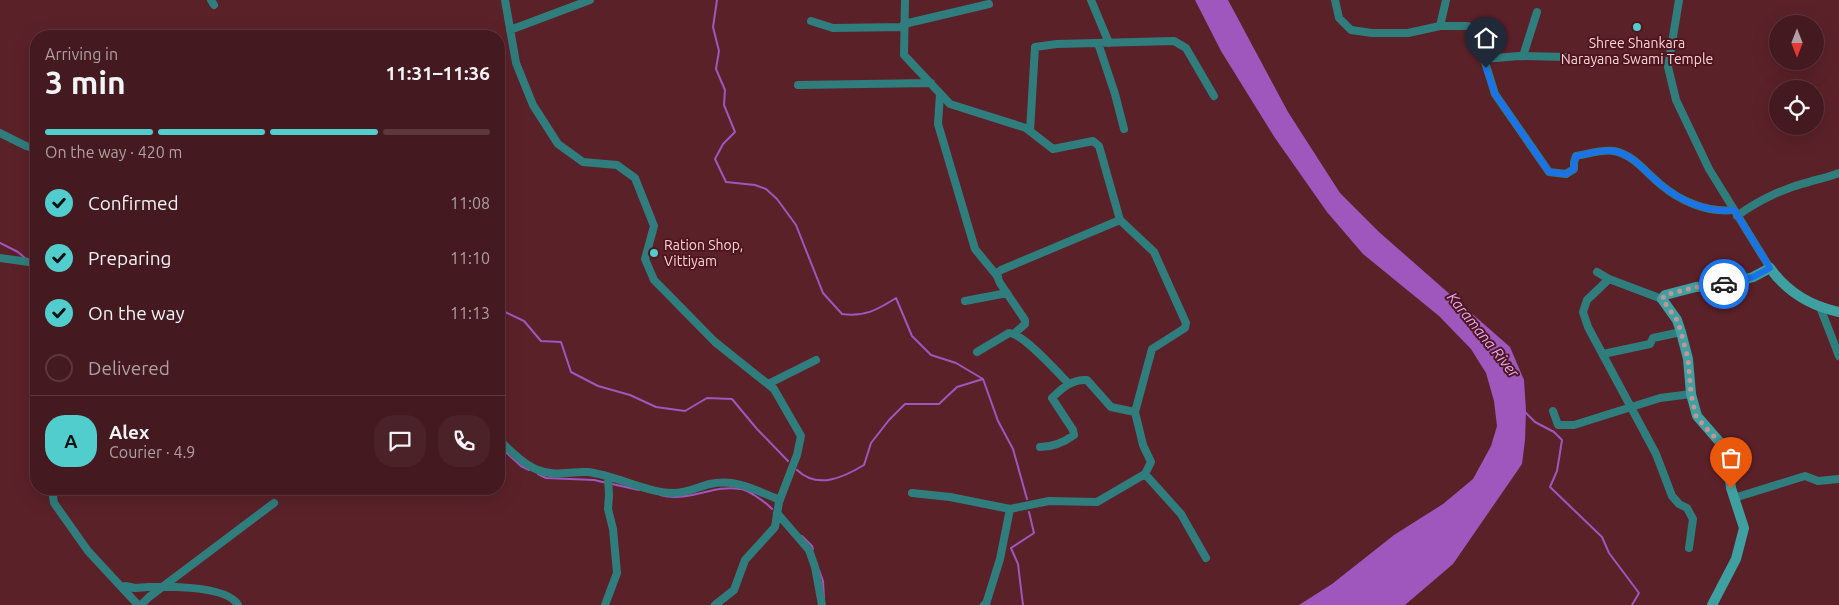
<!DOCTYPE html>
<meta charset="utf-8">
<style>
body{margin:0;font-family:Ubuntu,sans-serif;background:#4b2228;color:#f1f3f6;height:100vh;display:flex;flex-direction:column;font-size:19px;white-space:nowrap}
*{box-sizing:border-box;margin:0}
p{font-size:16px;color:#afa0a4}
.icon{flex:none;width:28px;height:28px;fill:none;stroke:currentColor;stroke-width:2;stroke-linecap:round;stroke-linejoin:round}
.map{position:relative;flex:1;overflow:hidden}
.sheet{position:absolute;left:30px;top:30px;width:475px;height:465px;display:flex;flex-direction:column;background:#44191f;border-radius:20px;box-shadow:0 5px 20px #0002,0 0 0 1px #5c383d}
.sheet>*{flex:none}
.needle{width:32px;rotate:180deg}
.fabs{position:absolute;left:1769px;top:15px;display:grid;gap:10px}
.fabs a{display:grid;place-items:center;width:55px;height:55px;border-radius:50%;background:#44191f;box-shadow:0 5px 20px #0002,0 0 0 1px #5c383d;font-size:25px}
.pin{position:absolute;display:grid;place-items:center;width:42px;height:42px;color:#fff;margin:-51px -21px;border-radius:50% 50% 50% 0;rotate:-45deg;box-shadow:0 0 5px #0007}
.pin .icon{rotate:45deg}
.courier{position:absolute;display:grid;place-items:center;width:50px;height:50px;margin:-25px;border:4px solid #1a73e8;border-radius:50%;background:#fff;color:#222;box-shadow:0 1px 6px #0007}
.summary em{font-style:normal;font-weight:700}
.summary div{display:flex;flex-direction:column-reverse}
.summary{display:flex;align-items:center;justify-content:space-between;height:85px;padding:0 15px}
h1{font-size:32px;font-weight:700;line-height:38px}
.bar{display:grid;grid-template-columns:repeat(4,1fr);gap:8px 5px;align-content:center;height:60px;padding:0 15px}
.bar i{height:6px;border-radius:4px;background:#5c383d}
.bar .selected{background:#52cdcd}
.bar p{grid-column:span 4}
.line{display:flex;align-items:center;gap:12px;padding:0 15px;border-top:1px solid #5c383d}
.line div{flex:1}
.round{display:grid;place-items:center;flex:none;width:52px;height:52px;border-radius:20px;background:#4b2228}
ol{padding:0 15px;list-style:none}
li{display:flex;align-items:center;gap:15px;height:55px}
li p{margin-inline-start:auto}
li .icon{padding:5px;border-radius:50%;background:#52cdcd;color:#111;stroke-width:4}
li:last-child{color:#afa0a4}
li i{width:28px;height:28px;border:2px solid #5c383d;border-radius:50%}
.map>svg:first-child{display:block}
.water{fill:#9f56bd}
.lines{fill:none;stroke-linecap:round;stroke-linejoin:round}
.stream{stroke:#9f56bd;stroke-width:2}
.street{stroke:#307d7d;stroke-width:8}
.secondary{stroke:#3ea0a0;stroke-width:10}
.done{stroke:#c29599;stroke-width:5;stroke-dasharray:0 9}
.route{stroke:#1a73e8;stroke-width:6}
.poi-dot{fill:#52cdcd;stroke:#4f161f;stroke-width:2}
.labels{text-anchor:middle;stroke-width:4;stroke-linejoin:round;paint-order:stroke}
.poi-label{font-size:14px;fill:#fad4d6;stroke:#4f161f}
.water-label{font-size:15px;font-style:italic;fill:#dfabf7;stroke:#4f161f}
</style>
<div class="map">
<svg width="1839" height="605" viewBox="0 0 1839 605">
<rect width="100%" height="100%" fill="#5b2129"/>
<path class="water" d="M1195 0H1228L1288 112 1340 193 1379 232 1510 347 1524 380 1526 411 1525 440 1522 464 1453 564 1405 605H1299L1332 584 1394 535 1443 504 1473 479 1491 446 1497 426 1494 401 1486 373 1471 349 1439 316 1363 254 1327 212 1275 138 1221 51Z"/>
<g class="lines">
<path class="stream" d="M717 0 713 27 719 51 716 69 725 90 724 105 735 132 723 144 715 159 726 182 755 185 766 189 777 199 796 225 823 293 842 314C865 317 877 310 896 298L912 336 931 355 956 363 983 379
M0 243 18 252 26 259
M499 309 524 321 541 341 561 342 571 372 598 386 630 395 656 407 685 411 707 398 732 399 757 429 788 461
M1525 412 1535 422 1554 432 1562 440 1557 471 1550 487 1602 537 1609 553 1639 593 1632 605
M499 446 521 466 529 470
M797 470C818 490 844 477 864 465L871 443 889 420 905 404H939L957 387 983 379 998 421 1013 449 1027 499
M538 474 546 478 594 480 607 483
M612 484 639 490
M660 495C689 503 713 484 740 489 745 489 750 493 754 495 761 500 767 503 772 509
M802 536 812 546 813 549
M819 570 823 581 824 598
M1023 605 1018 564 1011 548 1034 533 1029 512"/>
<path class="street" d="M211 0 214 5
M505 0 516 63 533 105 558 144 583 162 617 165 635 178 654 226 645 259 654 280 715 342 774 389 801 436 797 455 779 502 775 527 745 560 734 590 715 605
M905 0 904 55 950 104 1026 128 1053 149 1093 141 1099 146 1120 220 1154 252 1186 323 1185 328 1152 349 1135 412 1143 445 1151 462 1145 474 1097 502 1049 501 1010 509 1000 559 986 604 984 605
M1091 0 1109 43
M1335 0 1339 18 1351 30 1372 33H1408L1440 26
M1446 0 1440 26H1468L1475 30 1495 94 1549 172 1566 174 1574 169V162L1576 156C1588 154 1603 149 1614 151 1634 155 1645 172 1660 184 1680 201 1707 213 1734 210
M1679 0 1668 67 1676 100 1709 169 1770 268
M811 21 833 28 904 27
M904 24 989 4
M510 30 590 0
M1098 43 1115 94 1124 129
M1523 56 1537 12
M1484 59 1519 56 1567 57
M798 85 931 83
M940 94 938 124 975 249 998 277
M1030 131 1035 47 1057 44 1174 41 1186 48 1214 96
M0 133 26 146 36 149
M1737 216C1757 201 1784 188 1809 182 1819 179 1829 177 1839 173
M0 258 36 263
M1597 272 1609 279 1662 299
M1609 279 1587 300 1583 312 1588 327 1656 454 1672 496 1679 504 1687 508 1693 519 1689 548
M965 301 1007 293
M1820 307 1839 356
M1015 333 1025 324V320L1000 283 996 274 1001 270 1120 220
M977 352 1009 333C1023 333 1058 373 1069 384
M1603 354 1650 344 1653 338 1681 332
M768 384 816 360
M1553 411 1558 425H1574L1660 398 1691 394
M499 440C511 451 523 464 538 470 554 477 571 471 588 472 615 475 647 493 673 493 687 493 698 487 710 484 736 478 757 491 780 500
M1040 447C1053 447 1063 443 1074 435L1073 430 1052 398C1062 388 1072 379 1087 380L1111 407 1135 412
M1145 474 1181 514 1206 558
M52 489 54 503 88 551 138 605
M912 493 950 497 1010 509
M1734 498 1805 476 1818 481 1839 479
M777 513 809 550 815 567 822 605
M127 589 125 586 135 588C155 586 227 584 238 605
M141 605 149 597 274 503
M605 605 617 573 613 529 608 509 609 495 608 477"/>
<path class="secondary" d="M1712 605 1736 559 1744 528 1731 488 1728 461 1724 447 1697 416 1691 394 1688 359 1681 332 1677 320 1662 299 1665 295 1696 287 1732 283 1753 277 1770 268C1787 292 1810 306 1839 312"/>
</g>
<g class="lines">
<path class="done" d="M1724 284 1696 287 1665 295 1662 299 1677 320 1681 332 1688 359 1691 394 1696 416 1705 427 1724 447 1728 460 1731 488"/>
<path class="route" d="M1486 68 1495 94 1549 172 1566 174 1574 169V162L1576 156C1587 154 1602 149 1614 151 1634 155 1645 172 1660 184 1680 201 1707 213 1734 210L1770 268 1753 277 1724 284"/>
</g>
<g class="poi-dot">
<circle cx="1637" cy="27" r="5"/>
<circle cx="654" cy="253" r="5"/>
</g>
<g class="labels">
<g class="poi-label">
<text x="1637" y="48">Shree Shankara<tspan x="1637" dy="16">Narayana Swami Temple</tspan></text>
<text x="664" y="250" text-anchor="start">Ration Shop,<tspan x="664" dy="16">Vittiyam</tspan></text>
</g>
<g class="water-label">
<text transform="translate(1483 335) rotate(51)" y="5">Karamana River</text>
</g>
</g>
</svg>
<div class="fabs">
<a><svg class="needle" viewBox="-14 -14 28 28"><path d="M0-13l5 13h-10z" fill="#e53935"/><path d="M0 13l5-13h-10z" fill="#afa0a4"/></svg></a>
<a><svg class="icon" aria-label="locate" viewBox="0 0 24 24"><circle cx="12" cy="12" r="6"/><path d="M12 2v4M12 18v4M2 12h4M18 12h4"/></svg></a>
</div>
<div class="pin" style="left:1731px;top:488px;background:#ea580c"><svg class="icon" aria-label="bag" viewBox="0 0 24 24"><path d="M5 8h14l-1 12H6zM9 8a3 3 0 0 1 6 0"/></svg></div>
<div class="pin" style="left:1486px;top:68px;background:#1f2937"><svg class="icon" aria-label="home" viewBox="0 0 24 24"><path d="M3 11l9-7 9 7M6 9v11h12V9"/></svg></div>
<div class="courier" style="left:1724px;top:284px"><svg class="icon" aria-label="car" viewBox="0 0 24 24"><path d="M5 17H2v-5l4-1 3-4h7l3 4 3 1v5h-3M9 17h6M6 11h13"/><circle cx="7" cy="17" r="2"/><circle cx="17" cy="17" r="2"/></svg></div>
<section class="sheet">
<div class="summary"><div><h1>3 min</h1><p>Arriving in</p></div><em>11:31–11:36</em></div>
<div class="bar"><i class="selected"></i><i class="selected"></i><i class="selected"></i><i></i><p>On the way · 420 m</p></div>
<ol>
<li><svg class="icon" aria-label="check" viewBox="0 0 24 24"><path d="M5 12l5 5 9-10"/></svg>Confirmed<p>11:08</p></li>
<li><svg class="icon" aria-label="check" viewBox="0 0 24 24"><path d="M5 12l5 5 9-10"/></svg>Preparing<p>11:10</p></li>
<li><svg class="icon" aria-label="check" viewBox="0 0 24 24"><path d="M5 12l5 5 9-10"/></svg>On the way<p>11:13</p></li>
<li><i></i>Delivered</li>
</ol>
<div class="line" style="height:90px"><b class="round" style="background:#52cdcd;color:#111">A</b><div><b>Alex</b><p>Courier · 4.9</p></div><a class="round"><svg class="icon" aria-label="chat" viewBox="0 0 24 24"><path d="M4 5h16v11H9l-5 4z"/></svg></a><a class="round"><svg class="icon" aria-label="phone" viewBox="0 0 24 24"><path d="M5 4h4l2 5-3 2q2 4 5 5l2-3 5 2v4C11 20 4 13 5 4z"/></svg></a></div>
</section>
</div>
